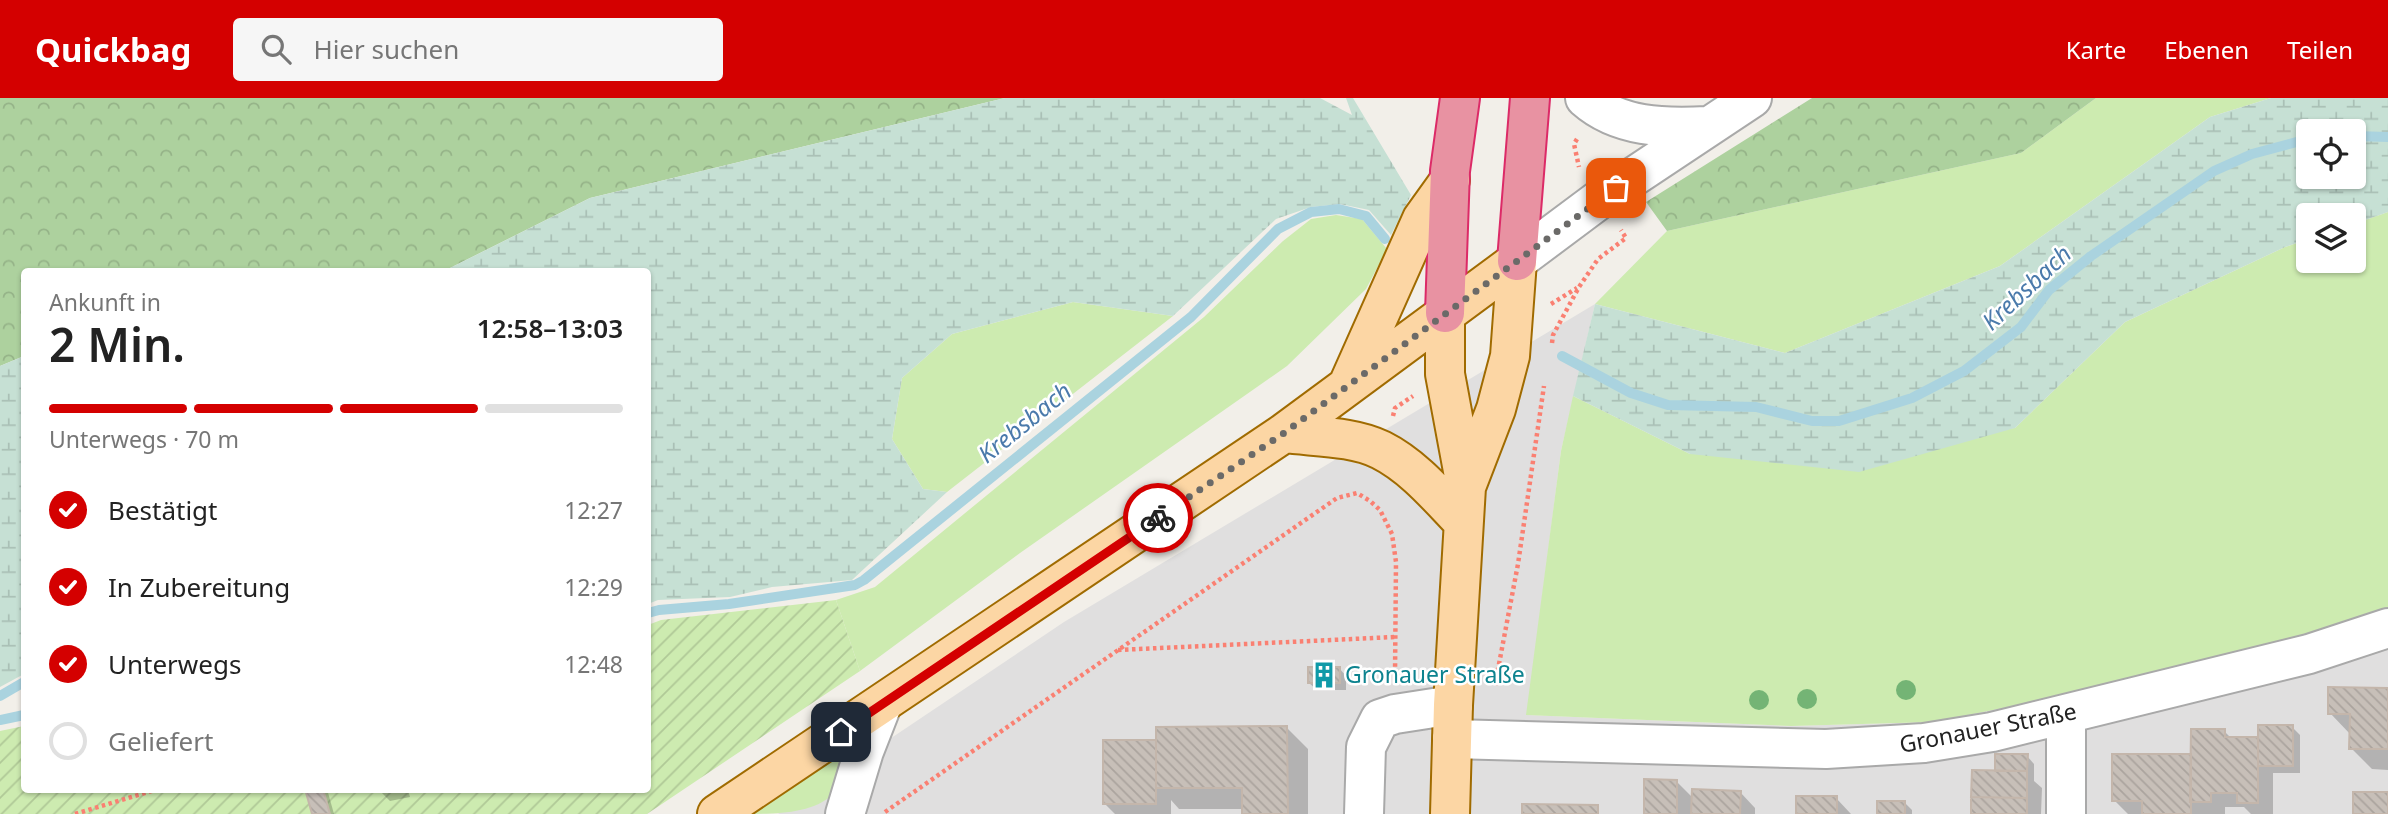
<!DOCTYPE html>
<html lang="de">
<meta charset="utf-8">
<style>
body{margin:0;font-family:"Noto Sans",sans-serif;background:#f6f6f6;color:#222;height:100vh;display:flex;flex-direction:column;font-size:26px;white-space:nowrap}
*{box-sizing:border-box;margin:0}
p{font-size:23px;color:#767676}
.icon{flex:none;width:38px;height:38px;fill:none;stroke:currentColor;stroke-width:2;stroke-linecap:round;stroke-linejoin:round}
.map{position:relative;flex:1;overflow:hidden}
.side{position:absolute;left:21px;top:170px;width:630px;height:525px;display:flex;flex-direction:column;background:#fff;border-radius:7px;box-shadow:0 2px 5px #0004}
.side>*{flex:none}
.fabs{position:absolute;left:2296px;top:21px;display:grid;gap:14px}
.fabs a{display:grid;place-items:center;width:70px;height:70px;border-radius:7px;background:#fff;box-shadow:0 2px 5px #0004;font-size:35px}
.pin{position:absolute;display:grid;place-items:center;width:60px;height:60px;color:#fff;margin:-30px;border-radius:14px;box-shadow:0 4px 10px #0006}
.courier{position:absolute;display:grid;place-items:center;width:70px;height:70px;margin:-35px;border:5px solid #d40000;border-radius:50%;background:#fff;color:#222;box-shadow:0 2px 9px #0007}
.summary em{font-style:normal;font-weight:600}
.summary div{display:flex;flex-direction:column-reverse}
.summary{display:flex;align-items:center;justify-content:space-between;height:119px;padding:0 28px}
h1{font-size:46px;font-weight:600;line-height:52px}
.bar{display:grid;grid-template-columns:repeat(4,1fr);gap:10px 7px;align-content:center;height:84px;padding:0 28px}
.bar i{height:9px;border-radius:5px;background:#e0e0e0}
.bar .active{background:#d40000}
.bar p{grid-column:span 4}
ol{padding:0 28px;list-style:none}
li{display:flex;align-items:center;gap:21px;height:77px}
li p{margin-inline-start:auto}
li .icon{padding:7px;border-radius:50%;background:#d40000;color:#fff;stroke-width:4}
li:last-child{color:#767676}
li i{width:38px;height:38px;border:4px solid #e0e0e0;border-radius:50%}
header{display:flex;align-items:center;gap:42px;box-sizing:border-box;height:98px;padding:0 35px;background:#d40000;color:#fff}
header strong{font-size:33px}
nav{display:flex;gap:38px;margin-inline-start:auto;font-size:24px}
.search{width:490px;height:63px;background:#f6f6f6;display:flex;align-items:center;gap:18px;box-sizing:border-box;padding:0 24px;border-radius:7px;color:#767676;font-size:26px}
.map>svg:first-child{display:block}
.residential{fill:#e0dfdf}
.grass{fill:#cdebb0}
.forest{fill:url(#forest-crowns)}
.wetland{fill:url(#wetland-marsh);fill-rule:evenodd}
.garden{fill:url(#garden-furrows)}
.shadow{fill:#0003}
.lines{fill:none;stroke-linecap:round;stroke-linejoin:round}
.stream{stroke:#aad3df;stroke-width:10}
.building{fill:url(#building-back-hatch);stroke:#c4b6ab;stroke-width:2}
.minor-casing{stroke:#a9a9a9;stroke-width:42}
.major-casing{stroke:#a06b00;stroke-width:42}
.highway-casing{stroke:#dc2a67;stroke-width:42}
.path{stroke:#fa8072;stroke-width:4.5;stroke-dasharray:3.5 3.5;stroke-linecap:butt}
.minor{stroke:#fff;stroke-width:38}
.major{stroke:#fcd6a4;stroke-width:38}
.highway{stroke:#e892a2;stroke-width:38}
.tree{fill:#74b475}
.done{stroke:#6b6a68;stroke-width:7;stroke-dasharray:0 12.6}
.route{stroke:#d40000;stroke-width:9}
.labels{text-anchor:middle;stroke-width:5;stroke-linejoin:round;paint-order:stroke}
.culture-label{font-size:23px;fill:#0d838f;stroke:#fff;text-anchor:start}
.street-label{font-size:23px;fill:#222;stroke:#fff}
.water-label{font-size:24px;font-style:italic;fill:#4a7aab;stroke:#fff}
</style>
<header>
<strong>Quickbag</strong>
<div class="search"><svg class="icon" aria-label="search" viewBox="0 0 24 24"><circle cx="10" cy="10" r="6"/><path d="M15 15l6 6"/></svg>Hier suchen</div>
<nav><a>Karte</a><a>Ebenen</a><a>Teilen</a></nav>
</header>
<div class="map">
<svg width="2388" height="716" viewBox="0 0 2388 716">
<defs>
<pattern id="forest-crowns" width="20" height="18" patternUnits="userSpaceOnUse" patternTransform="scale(1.75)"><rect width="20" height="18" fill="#add19e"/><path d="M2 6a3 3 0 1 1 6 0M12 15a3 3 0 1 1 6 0" fill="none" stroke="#95b388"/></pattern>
<pattern id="wetland-marsh" width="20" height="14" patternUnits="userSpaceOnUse" patternTransform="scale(1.75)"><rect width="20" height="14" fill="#c6e0d4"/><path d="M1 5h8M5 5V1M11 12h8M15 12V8" fill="none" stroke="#aac0b6"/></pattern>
<pattern id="garden-furrows" width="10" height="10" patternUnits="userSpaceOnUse" patternTransform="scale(1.75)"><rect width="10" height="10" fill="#cdebb0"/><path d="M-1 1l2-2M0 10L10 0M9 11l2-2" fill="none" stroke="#b0c997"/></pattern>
<pattern id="building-back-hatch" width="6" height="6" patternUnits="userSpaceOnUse" patternTransform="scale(1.75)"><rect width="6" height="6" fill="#c7bfb8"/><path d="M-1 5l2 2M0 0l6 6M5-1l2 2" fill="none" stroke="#aba49e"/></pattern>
</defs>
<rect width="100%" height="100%" fill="#f2efe9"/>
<path class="residential" d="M1595 206 1561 353 1527 617 1791 628 1933 624 2311 539 2388 510V716H778L1064 524Z"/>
<path class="grass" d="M2096 0H2271L2210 19 2000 168 1785 255 1595 206 1667 133 2021 55Z
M2388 114V510L2311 539 2067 597 1933 624 1791 628 1526 617 1561 353 1573 298 1690 356 2015 330 2125 224 2285 149 2308 141V163H2354V126Z
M1336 117 1362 121 1387 151 1366 191 1287 268 1020 455 860 573 836 502 875 489 1204 219 1283 143 1311 121Z
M1073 204 1173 218 947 394 923 391 892 341 902 280 952 236Z
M837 654 846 661C842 672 840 687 833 696 813 716 774 716 745 716Z"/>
<path class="forest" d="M0 0H1005L590 100 444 173H24V258L0 268Z
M1812 0H2096L2021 55 1667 133 1646 104Z"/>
<path class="wetland" d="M1005 0H1320L1352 17 1346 0H1353L1411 97 1391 137 1369 112 1340 106 1311 109 1276 121 1173 218 1073 204 952 236 902 280 892 341 923 391 947 394 852 482 772 489 730 499 658 502 648 506V173H444L590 100Z
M2271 0H2388V114L2354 126V117H2308V141L2285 149 2125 224 2015 330 1859 374 1690 356 1573 298 1595 206 1785 255 2000 168 2210 19ZM2308 33H2354V79H2308Z
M24 258V576L0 589V268Z"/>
<path class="garden" d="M836 502 860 573 647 716H0V633L24 628V691H648V527L661 522Z"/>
<path class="shadow" d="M1339 570 1346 578V592H1317L1309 585Z
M2388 591V672L2372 671 2351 650V637L2330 615Z
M2292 629 2300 637V675H2273V716H2251L2244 709H2225V716H2128L2114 702 2193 658 2224 633 2232 641H2260Z
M1287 630 1308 651V716H1244V711H1179L1171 702V716H1115L1104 705 1158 644Z
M2027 658 2034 666V683L2042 690 2041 716H1973L1997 674Z
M1677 684 1693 700 1740 694 1755 710V716H1646Z
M306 691H327L334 716H314Z
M378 691H413L408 692 410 699 390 703Z
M1836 700 1851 716H1797Z
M1905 705 1912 712V716H1879Z"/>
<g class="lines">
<path class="stream" d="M2354 38 2388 39
M1562 258 1631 295 1668 307 1756 309 1812 323H1839L1912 300 1964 273 2021 229 2049 192 2091 158 2214 73 2252 56 2308 41
M648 515 659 512 729 506 855 487 864 482 1191 219 1278 131 1311 114 1339 111 1366 118 1385 141
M0 598 24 584
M0 622 24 617"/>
</g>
<path class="building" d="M1308 569H1340V585H1308Z
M2328 589 2388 590V651H2349L2350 616H2328Z
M2258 627H2293V668H2258Z
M1287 628 1288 716H1242V690H1156V629Z
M2191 631H2225V639H2258V705H2237V695H2211V704H2190Z
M1103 642H1156V706H1103Z
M1995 656H2028L2027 673H1995Z
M2112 656H2191V716H2142V703H2112Z
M1972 672 2027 673V700L1971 699Z
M1644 681 1677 682V716H1644Z
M305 691H323L330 716H312Z
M1692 691 1741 693 1740 716H1691Z
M2353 694H2388V716H2353Z
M1796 698H1837V716H1796Z
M1971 699 2027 700V716H1971Z
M1877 703H1905V716H1877Z
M1522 706 1598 707V716H1522Z"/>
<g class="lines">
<g class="minor-casing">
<path id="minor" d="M1585 0C1619 30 1664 30 1707 28
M1517 163 1600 101 1752 0
M1452 641 1826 651 1924 645 1992 634 2309 556 2388 530
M845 716 864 653 882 607
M1364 716 1366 649 1380 621 1395 616 1453 607
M2066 716V616"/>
</g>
<g class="major-casing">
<path id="major" d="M1445 215V276L1466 389
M1348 287 1422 121 1450 82
M1284 335C1315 339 1353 338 1381 352 1413 368 1438 398 1463 424
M717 716 1284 335 1517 163
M1450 716 1453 607 1466 389 1496 311 1510 258 1517 163"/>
</g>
<g class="highway-casing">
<path id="highway" d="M1517 163 1530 0
M1445 215 1450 73 1460 0"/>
</g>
<path class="path" d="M1577 41 1574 46 1579 69
M1551 206 1577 190
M1552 245 1553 237 1579 189 1598 161 1626 140 1621 132
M1393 318 1395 310 1413 298
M1118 552 1395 539
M1495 587 1518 466 1544 288
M885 714 1337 400 1357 395 1370 403 1380 412 1392 436 1396 464 1395 577
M75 716 158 691"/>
<use href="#minor" class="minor"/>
<use href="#major" class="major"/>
<use href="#highway" class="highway"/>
</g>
<g class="tree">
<circle cx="1906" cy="592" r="10"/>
<circle cx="1807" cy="601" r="10"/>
<circle cx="1759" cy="602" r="10"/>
</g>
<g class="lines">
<path class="done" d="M1158 420 1284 335 1616 90"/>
<path class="route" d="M841 634 1158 420"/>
</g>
<defs>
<g id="building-bare" transform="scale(2.1)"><path d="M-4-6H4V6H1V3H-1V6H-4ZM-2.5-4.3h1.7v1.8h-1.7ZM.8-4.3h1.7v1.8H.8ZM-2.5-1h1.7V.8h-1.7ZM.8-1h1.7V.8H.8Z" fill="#0f9aa8" stroke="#fff" stroke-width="2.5" paint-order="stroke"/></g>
</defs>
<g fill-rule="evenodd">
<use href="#building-bare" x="1324" y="577"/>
</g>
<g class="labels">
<g class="culture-label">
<text x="1345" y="585">Gronauer Straße</text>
</g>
<g class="street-label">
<text transform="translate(1988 630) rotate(-11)" y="8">Gronauer Straße</text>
</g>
<g class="water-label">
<text transform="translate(2027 190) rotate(-43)" y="8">Krebsbach</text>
<text transform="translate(1025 325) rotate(-39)" y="8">Krebsbach</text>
</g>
</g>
</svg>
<div class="fabs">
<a><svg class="icon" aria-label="locate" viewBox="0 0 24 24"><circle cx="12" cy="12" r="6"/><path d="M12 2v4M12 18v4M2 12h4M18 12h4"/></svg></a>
<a><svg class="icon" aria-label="layers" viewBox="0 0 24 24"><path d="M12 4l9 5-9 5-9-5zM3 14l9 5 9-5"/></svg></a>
</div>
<div class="pin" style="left:1616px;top:90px;background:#ea580c"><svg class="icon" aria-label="bag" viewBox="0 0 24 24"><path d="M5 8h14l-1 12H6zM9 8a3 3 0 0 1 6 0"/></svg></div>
<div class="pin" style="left:841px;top:634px;background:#1f2937"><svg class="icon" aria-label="home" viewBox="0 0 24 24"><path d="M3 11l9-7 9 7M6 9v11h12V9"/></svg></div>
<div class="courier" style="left:1158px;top:420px"><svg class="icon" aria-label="bike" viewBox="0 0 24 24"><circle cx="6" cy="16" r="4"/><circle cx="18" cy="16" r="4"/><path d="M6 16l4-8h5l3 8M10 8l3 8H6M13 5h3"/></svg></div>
<section class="side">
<div class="summary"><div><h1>2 Min.</h1><p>Ankunft in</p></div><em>12:58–13:03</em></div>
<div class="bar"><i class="active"></i><i class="active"></i><i class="active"></i><i></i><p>Unterwegs · 70 m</p></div>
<ol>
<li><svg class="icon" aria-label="check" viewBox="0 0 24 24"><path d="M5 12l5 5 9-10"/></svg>Bestätigt<p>12:27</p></li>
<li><svg class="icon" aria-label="check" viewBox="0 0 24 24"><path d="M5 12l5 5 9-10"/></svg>In Zubereitung<p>12:29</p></li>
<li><svg class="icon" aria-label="check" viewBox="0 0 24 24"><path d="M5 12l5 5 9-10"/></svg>Unterwegs<p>12:48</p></li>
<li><i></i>Geliefert</li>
</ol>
</section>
</div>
